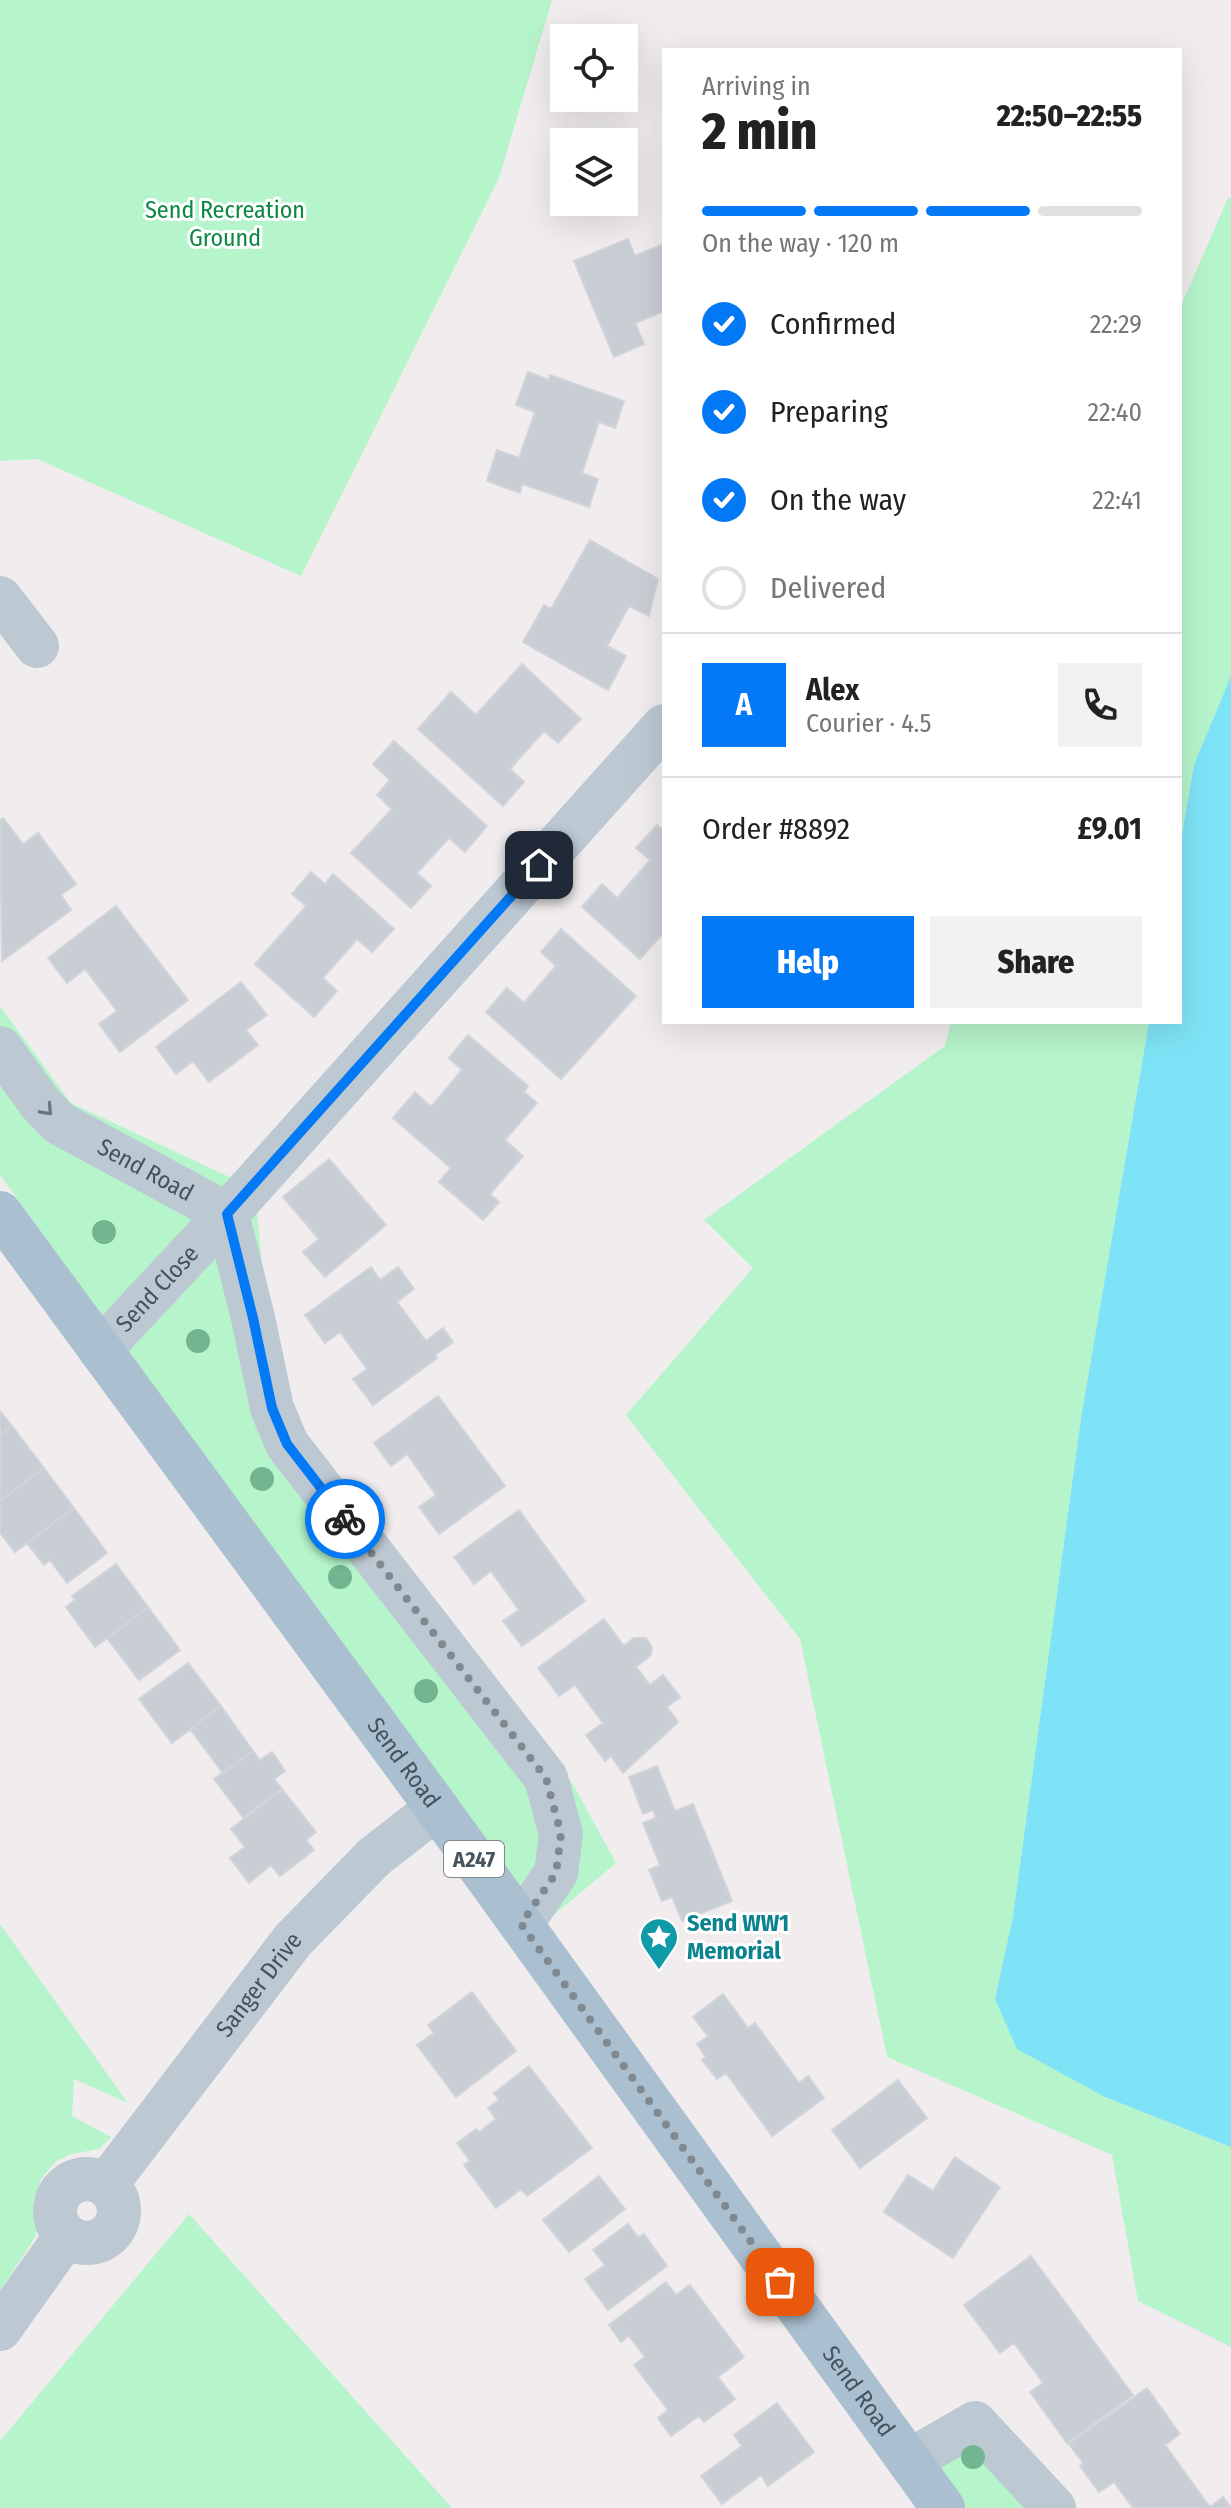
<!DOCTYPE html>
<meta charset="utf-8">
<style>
body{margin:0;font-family:"Fira Sans Condensed",sans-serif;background:#f2f2f2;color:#222;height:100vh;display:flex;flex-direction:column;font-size:30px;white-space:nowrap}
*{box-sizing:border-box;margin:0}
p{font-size:26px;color:#767676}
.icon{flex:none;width:44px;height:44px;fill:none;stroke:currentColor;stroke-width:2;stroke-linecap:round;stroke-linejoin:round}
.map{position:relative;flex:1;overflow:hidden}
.side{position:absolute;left:662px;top:48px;width:520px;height:976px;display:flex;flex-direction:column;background:#fff;border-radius:0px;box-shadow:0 8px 32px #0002}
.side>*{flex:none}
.tools{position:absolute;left:550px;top:24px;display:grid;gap:16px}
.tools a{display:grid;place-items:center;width:88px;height:88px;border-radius:0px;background:#fff;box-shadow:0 8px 32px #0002;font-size:40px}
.pin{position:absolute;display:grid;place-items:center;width:68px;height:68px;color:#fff;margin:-34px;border-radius:16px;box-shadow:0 4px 12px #0006}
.courier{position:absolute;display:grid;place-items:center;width:80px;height:80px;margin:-40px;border:6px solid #0379f5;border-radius:50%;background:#fff;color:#222;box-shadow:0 2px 10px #0007}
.head em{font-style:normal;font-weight:800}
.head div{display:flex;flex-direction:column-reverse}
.head{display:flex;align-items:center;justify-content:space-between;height:136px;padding:0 40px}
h1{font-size:52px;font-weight:800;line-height:60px}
.bar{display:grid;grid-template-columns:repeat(4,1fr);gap:12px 8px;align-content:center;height:96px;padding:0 40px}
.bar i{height:10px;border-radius:6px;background:#e0e0e0}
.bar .on{background:#0379f5}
.bar p{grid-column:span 4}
.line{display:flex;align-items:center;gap:20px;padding:0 40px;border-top:2px solid #e0e0e0}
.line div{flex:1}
.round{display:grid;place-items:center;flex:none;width:84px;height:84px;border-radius:0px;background:#f2f2f2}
ol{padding:0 40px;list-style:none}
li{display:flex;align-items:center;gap:24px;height:88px}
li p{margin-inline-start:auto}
li .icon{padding:8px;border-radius:50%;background:#0379f5;color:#fff;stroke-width:4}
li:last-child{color:#767676}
li i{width:44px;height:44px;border:4px solid #e0e0e0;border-radius:50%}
.primary-button{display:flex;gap:16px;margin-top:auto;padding:16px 40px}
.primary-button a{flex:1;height:92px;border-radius:0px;background:#0379f5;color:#fff;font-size:32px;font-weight:800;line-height:92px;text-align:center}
.primary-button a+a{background:#f2f2f2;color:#222}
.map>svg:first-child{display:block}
.green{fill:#b6f4cb}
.water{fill:#7ee3f6}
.building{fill:#c9ced4;stroke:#d1d4da;stroke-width:2}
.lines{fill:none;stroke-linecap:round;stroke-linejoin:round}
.minor{stroke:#bcc9d2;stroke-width:44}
.major{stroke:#aabfd0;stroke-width:44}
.tree{fill:#73b590}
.oneway{stroke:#687681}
.done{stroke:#818990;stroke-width:8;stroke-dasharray:0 14.4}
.route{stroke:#0379f5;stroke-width:10}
.labels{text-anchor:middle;stroke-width:6;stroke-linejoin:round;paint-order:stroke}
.shield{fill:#fff;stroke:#7c878e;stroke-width:2}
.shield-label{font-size:22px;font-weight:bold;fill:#44535e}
.park-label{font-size:24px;fill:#0c8843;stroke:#fff}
.street-label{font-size:24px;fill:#44535e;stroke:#fff}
.culture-label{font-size:24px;font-weight:bold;fill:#0d838f;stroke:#fff;text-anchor:start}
</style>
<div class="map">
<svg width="1231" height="2508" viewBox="0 0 1231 2508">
<rect width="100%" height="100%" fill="#f1edee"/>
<path class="green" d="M0 0H552L499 178 301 576 37 459 0 461Z
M1228 198H1231V676L1194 765 1180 845V308Z
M0 1006 71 1103 238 1181 256 1202 274 1393 574 1786 616 1863 542 1925 0 1175Z
M951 1022H1149L1081 1418 1013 1916 995 1999 1105 2097 1231 2147V2347L1138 2301 1112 2155 887 2057 800 1639 626 1415 753 1268 704 1220 945 1046Z
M0 1924 128 2103 74 2079 72 2116 111 2137 99 2149 72 2154 56 2161 41 2179 33 2201 37 2221 36 2236 0 2291Z
M189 2214 452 2508H0V2441Z
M979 2410 1067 2508H962L914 2445Z"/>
<path class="water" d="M1231 676V2147L1105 2097 1017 2049 995 1999 1013 1916 1081 1418 1149 1022H1180V845L1194 765Z"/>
<path class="building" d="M628 239 635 256 664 244V311L635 323 644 344 614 357 574 261Z
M528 372 549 380 550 375 624 401 615 428 599 422 582 473 598 479 589 507 522 484 520 493 487 481 497 450 519 458 535 412 516 405Z
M590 540 658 579 649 616 629 606 607 646 626 656 608 690 523 642 544 605 551 609Z
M522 664 581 719 558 743 544 731 510 769 524 782 503 806 418 729 451 692 476 715Z
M394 741 487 826 465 852 449 838 417 873 431 886 411 908 351 853 392 809 377 795 390 780 373 764Z
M3 818 23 844 38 833 76 884 61 895 71 910 2 961 0 820Z
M657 825 664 831V932L640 959 582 907 602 884 617 898 650 860 636 848Z
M311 872 325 884 333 874 394 929 372 952 357 939 323 978 337 991 314 1017 255 964 306 906 292 894Z
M116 906 188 1000 120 1052 99 1024 117 1011 85 969 67 983 48 958Z
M561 929 636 996 561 1079 486 1012 507 988 524 1003 556 966 541 952Z
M241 982 267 1015 246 1030 258 1045 209 1082 193 1061 176 1074 156 1047Z
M468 1035 528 1086 524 1092 537 1103 505 1140 523 1156 490 1194 499 1202 483 1220 439 1182 451 1168 393 1118 415 1092 431 1107 462 1070 449 1058Z
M329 1159 386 1225 325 1277 303 1252 319 1239 283 1197Z
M371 1267 380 1280 398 1267 414 1289 397 1302 426 1341 443 1328 453 1342 435 1355 437 1358 373 1405 353 1379 367 1369 340 1332 325 1343 305 1315Z
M438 1396 505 1486 439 1534 419 1507 436 1495 407 1454 391 1466 374 1443Z
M0 1411 12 1426 0 1435Z
M12 1426 44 1468 0 1501V1435Z
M44 1468 74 1508 15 1552 0 1533V1501Z
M74 1508 107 1553 67 1583 50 1560 44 1565 27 1543Z
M519 1510 585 1601 522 1646 503 1621 519 1610 491 1571 474 1584 454 1557Z
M116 1564 148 1607 95 1647 66 1607 75 1600 72 1596Z
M148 1607 180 1650 139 1680 107 1638Z
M604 1619 624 1646 634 1638H646L652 1647 651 1655 636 1667 650 1685 663 1675 680 1697 667 1707 678 1722 623 1773 611 1756 605 1761 586 1735 603 1723 575 1685 559 1696 538 1668Z
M188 1663 221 1706 172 1743 139 1699Z
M221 1706 253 1751 223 1773 190 1729Z
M253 1751 260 1760 272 1752 285 1771 274 1779 282 1789 243 1817 214 1779Z
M657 1766 675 1811 693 1804 732 1901 682 1921 672 1897 662 1901 649 1870 660 1865 643 1823 656 1818 653 1810 643 1814 629 1777Z
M282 1789 316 1832 306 1840 314 1850 280 1876 271 1865 249 1883 230 1858 245 1847 231 1829Z
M472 1992 516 2051 456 2097 417 2045 434 2033 428 2025Z
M723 1994 748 2028 755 2023 799 2083 808 2076 824 2098 772 2136 726 2073 717 2079 702 2060 706 2057 697 2044 708 2036 693 2017Z
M529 2066 592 2148 527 2196 521 2189 496 2208 464 2165 470 2161 457 2143 476 2129 479 2132 496 2119 488 2108 499 2100 494 2093Z
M898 2080 927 2118 860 2168 832 2130Z
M955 2157 1000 2187 953 2258 884 2212 908 2175 933 2191Z
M599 2176 625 2209 569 2252 543 2220Z
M628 2224 638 2237 644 2234 667 2266 608 2310 585 2279 605 2265 593 2250Z
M1031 2256 1133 2395 1067 2443 1030 2392 1043 2383 1014 2343 1000 2353 964 2305Z
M666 2282 676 2295 690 2285 744 2357 718 2377 735 2399 704 2422 699 2416 671 2436 658 2418 668 2410 634 2365 645 2357 629 2336 621 2342 609 2325Z
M1147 2388 1180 2434 1165 2445 1210 2507 1223 2497 1231 2508H1133L1114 2482 1099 2492 1080 2466 1083 2463 1069 2444Z
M777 2403 814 2452 768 2486 761 2475 722 2504 701 2476 742 2446 734 2435Z"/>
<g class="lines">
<g class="minor">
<path d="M0 598 37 646"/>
<path id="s1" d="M0 1048 40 1103 59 1123 227 1214 253 1318 272 1408 287 1444 546 1778 561 1834 556 1873 521 1924"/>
<path id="s2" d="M100 1350 227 1214 664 726"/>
<circle cx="87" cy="2211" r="32"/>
<path id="s3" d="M106 2185 293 1940 374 1857 437 1808"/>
<path d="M0 2329 66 2236"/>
<path d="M909 2461 975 2423 1054 2508"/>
</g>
<path class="major" id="s4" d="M0 1213 437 1808 943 2508"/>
</g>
<g class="tree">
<circle cx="104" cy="1232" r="12"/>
<circle cx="198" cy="1341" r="12"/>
<circle cx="262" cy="1479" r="12"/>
<circle cx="340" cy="1577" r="12"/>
<circle cx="426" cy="1691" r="12"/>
<circle cx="973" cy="2457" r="12"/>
</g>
<defs><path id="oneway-chevron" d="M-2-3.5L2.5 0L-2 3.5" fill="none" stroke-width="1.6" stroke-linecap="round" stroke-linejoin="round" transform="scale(2)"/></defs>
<use class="oneway" href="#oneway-chevron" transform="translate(47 1110) rotate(47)"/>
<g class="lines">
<path class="done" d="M345 1519 546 1778 561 1834 556 1873 521 1924 780 2282"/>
<path class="route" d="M345 1519 287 1444 272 1408 253 1318 227 1214 539 865"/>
</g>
<defs>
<g id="sight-pin" transform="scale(2)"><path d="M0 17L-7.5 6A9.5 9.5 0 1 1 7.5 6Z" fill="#0f9aa8" stroke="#fff"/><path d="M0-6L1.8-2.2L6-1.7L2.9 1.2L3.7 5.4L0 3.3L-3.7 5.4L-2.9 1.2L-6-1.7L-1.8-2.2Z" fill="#fff"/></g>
</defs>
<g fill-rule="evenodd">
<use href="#sight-pin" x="659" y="1937"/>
</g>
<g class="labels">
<rect class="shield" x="444" y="1841" width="60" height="36" rx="6"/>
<g class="shield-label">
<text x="474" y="1867">A247</text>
</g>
<g class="park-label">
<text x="225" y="218">Send Recreation<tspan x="225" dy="28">Ground</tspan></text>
</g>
<g class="street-label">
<text dy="8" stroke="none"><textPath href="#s1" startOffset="194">Send Road</textPath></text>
<text dy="8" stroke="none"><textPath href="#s2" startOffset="84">Send Close</textPath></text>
<text dy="8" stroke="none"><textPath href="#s4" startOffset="682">Send Road</textPath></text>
<text dy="8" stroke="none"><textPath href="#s3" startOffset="252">Sanger Drive</textPath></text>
<text dy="8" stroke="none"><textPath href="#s4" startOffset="1458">Send Road</textPath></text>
</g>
<g class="culture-label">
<text x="687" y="1931">Send WW1<tspan x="687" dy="28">Memorial</tspan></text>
</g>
</g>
</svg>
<div class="tools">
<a><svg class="icon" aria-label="locate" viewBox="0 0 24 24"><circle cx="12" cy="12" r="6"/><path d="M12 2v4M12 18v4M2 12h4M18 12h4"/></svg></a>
<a><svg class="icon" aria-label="layers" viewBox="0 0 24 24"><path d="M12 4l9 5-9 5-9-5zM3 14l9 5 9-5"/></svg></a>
</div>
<div class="pin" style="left:780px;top:2282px;background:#ea580c"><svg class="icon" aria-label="bag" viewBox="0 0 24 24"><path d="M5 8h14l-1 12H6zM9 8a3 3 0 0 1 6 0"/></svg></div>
<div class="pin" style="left:539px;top:865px;background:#1f2937"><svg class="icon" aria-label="home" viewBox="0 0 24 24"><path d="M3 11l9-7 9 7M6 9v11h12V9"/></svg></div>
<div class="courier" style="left:345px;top:1519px"><svg class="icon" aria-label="bike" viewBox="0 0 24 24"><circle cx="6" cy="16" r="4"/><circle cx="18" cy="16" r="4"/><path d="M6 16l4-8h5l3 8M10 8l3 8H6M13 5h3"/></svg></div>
<section class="side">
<div class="head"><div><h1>2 min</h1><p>Arriving in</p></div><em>22:50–22:55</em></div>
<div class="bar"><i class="on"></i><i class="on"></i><i class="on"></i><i></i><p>On the way · 120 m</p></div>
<ol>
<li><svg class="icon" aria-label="check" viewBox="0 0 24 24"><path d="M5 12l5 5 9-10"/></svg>Confirmed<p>22:29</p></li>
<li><svg class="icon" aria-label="check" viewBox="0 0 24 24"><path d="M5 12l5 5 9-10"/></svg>Preparing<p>22:40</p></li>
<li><svg class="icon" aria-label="check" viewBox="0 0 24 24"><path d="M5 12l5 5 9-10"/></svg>On the way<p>22:41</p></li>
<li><i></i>Delivered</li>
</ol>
<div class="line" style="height:144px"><b class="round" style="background:#0379f5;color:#fff">A</b><div><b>Alex</b><p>Courier · 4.5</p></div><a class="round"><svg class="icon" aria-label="phone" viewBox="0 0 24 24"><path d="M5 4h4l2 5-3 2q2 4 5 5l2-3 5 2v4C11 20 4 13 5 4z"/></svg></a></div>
<div class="line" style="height:104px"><div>Order #8892</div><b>£9.01</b></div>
<div class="primary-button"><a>Help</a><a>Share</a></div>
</section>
</div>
